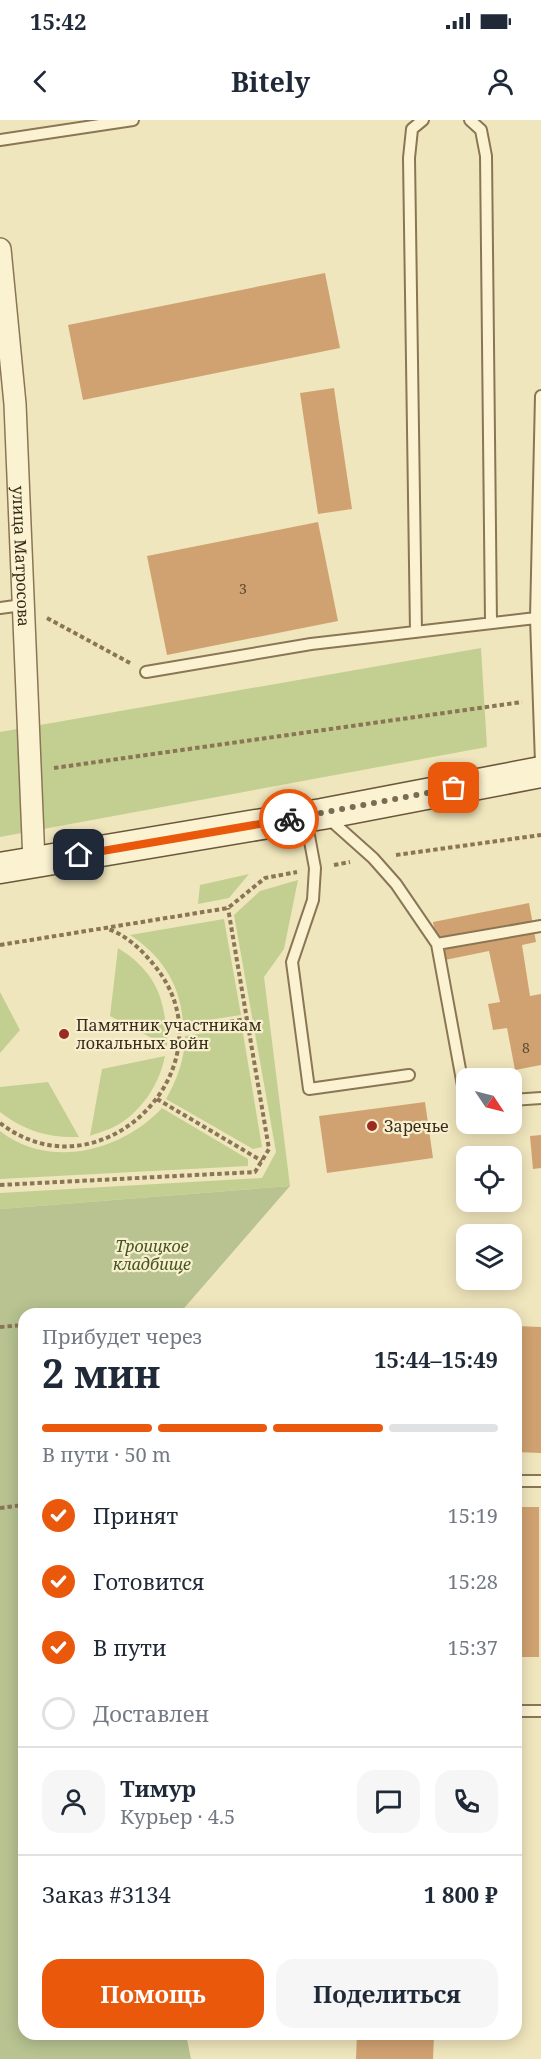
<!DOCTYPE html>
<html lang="ru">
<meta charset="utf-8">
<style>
body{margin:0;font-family:"Noto Serif",serif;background:#f6f6f7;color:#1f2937;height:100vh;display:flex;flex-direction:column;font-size:22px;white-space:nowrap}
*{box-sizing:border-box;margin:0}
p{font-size:20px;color:#747a83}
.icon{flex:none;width:33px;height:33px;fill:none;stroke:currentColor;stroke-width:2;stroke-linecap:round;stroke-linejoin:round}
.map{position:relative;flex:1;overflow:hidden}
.sheet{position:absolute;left:18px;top:1188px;width:504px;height:732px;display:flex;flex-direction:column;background:#fff;border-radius:18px;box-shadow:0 3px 15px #0003}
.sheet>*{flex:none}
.needle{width:39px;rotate:125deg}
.tools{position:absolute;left:456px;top:948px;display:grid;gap:12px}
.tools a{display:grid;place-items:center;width:66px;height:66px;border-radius:12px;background:#fff;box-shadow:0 3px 15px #0003;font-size:30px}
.pin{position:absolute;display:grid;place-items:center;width:51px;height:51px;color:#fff;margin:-26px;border-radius:12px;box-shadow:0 3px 9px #0006}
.courier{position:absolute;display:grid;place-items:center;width:60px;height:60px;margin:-30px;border:4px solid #ea580c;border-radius:50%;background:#fff;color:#222;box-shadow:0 2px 8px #0007}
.overview em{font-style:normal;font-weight:700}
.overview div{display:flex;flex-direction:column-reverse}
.overview{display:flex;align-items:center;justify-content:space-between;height:102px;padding:0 24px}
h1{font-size:39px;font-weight:700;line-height:45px}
.bar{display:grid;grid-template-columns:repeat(4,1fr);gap:9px 6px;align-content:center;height:72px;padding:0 24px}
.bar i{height:8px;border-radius:4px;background:#e0e1e3}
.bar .active{background:#ea580c}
.bar p{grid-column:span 4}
.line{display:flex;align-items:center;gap:15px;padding:0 24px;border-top:2px solid #e0e1e3}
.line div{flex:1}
.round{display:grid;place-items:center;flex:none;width:63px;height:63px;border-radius:18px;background:#f6f6f7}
ol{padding:0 24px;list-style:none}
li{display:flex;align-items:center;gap:18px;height:66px}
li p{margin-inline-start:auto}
li .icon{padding:6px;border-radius:50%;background:#ea580c;color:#fff;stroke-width:4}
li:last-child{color:#747a83}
li i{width:33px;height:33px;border:3px solid #e0e1e3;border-radius:50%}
.primary-button{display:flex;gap:12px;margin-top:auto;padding:12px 24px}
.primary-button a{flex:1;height:69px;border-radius:18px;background:#ea580c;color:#fff;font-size:24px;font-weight:700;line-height:69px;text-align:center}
.primary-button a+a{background:#f6f6f7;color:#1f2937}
.status{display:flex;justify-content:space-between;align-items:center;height:42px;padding:0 30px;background:#fff;direction:ltr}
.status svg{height:16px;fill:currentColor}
header{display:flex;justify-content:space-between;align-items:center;height:78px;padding:0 24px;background:#fff;font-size:27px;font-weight:700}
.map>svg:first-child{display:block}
.green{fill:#c2cf91}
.cemetery{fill:#b8c391}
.building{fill:#d1a271}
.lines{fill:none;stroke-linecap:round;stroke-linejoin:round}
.lane-casing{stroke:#8a7655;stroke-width:14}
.street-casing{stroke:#8a7655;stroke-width:24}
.secondary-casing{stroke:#6b5739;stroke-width:33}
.path{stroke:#8a7655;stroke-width:4;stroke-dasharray:4.5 3;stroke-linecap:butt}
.lane{stroke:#fbf2d1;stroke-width:10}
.street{stroke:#fbf2d1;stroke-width:21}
.secondary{stroke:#fbf2d1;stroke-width:30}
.done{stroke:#786d54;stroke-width:6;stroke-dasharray:0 10.8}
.route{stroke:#ea580c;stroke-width:8}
.poi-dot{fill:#9c2c22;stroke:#f7efcd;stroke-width:2}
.labels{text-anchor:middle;stroke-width:4.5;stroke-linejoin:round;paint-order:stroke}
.number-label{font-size:14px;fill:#5e4a30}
.street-label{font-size:16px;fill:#382c1b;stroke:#f7efcd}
.poi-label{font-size:16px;fill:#382c1b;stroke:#f7efcd;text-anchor:start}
.park-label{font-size:16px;font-style:italic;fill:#435620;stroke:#f7efcd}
</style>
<div class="status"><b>15:42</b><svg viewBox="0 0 49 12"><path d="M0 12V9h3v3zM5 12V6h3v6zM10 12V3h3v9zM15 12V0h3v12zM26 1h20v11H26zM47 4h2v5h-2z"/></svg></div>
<header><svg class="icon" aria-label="back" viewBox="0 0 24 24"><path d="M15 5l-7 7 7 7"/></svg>Bitely<svg class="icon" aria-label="person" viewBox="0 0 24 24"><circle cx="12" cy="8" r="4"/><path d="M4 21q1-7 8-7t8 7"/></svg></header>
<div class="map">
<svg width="541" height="1939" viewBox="0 0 541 1939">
<rect width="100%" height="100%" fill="#f0e6bd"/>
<path class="green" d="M481 528 487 627 0 717V612Z
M249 754 229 778 198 784 200 765Z
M298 760 284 829 264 857 290 1066 0 1089V1073L262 1058 276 1032 234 795 260 771Z
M224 799 241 895 183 904C181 865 162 836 130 815Z
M118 828C158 853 166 881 167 926L110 896Z
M0 872 20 910 0 933Z
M242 907 262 1027 253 1029 166 979C177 960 185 938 185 916Z
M165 936C160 962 144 988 121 1003 112 1009 100 1012 90 1016L102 949Z
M48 962 79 1017C48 1018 25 1011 0 992V967Z
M162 988 248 1039V1046L0 1059V1011C50 1050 122 1031 162 988Z"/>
<path class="cemetery" d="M290 1066 179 1194H24V1914H186L191 1939H0V1089Z"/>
<path class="building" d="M325 153 340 228 83 280 68 205Z
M334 268 352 389 318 394 300 273Z
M318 402 338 501 167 535 147 436Z
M529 783 536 822 522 825 530 876 541 874V945L515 950 507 908 493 910 488 884 500 882 489 831 440 841 433 802Z
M425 982 433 1038 327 1053 319 996Z
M541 1015V1048L533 1049 530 1016Z
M516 1206 541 1207V1333L516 1332Z
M516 1387H539V1537H516Z
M357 1914H434L433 1939H356Z"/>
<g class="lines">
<g class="lane-casing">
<path id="lane" d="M470 0 481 10 486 36 491 503
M0 20 133 0
M541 276 536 498 541 643
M0 488 22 485
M416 512 409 38 412 9 423 0
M146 552 311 524 536 498
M327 697 373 738 396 764 437 824 466 982
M306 700 315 748 313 780 292 842 309 969 409 955
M437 824 541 806
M512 980 541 978
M516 1361H541
M516 1591H541"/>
</g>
<g class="street-casing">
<g id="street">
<path id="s1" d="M0 129 15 284 34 742"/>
</g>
</g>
<g class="secondary-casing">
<path id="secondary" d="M0 748 322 694 541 652"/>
</g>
<path class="path" d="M47 498 130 543
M54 648 522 582
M396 735 541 715
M334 745 350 742
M0 825 228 788 265 758 297 752
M178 910 247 899
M157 979 262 1041
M0 1003C102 1082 236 944 154 845 142 830 126 815 108 809
M0 1065 255 1052 269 1029 228 788
M0 1207 24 1205
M0 1388 24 1385"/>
<use href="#lane" class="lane"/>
<use href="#street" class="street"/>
<use href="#secondary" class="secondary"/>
</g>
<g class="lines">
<path class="done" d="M289 699 454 668"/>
<path class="route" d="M79 735 289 699"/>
</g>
<g class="poi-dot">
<circle cx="64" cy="914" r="6"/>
<circle cx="372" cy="1006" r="6"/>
</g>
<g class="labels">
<g class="number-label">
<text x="243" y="474">3</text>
<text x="526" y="933">8</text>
</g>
<g class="street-label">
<text dy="6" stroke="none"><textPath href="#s1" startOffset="308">улица Матросова</textPath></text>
</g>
<g class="poi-label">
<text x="76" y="911">Памятник участникам<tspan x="76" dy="18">локальных войн</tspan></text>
<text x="384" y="1012">Заречье</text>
</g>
<g class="park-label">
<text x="152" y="1132">Троицкое<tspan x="152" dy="18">кладбище</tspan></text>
</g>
</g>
</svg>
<div class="tools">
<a><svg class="needle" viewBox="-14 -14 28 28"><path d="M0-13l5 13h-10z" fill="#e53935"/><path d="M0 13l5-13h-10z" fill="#747a83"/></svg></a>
<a><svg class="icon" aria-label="locate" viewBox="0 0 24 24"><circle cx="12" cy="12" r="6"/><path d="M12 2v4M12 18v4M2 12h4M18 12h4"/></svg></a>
<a><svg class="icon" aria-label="layers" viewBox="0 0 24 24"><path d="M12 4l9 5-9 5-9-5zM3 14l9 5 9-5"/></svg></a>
</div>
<div class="pin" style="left:454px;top:668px;background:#ea580c"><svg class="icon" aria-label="bag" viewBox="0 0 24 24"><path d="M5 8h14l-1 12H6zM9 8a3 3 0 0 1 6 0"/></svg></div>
<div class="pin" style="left:79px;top:735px;background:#1f2937"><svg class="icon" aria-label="home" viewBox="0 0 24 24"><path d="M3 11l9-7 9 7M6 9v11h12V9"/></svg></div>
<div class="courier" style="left:289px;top:699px"><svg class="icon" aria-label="bike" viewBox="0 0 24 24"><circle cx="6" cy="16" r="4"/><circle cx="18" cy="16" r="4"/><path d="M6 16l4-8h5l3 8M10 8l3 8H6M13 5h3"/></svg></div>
<section class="sheet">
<div class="overview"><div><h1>2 мин</h1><p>Прибудет через</p></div><em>15:44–15:49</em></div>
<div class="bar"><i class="active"></i><i class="active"></i><i class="active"></i><i></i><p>В пути · 50 m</p></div>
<ol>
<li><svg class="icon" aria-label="check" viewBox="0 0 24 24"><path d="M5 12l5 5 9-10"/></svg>Принят<p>15:19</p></li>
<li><svg class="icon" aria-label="check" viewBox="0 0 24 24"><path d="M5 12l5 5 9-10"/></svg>Готовится<p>15:28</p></li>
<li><svg class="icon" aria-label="check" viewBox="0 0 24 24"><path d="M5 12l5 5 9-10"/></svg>В пути<p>15:37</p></li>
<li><i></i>Доставлен</li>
</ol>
<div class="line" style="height:108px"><a class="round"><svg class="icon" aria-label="person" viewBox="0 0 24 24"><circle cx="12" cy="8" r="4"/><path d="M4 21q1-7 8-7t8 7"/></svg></a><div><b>Тимур</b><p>Курьер · 4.5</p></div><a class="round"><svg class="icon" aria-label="chat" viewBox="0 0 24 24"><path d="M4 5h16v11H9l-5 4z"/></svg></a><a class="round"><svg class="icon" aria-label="phone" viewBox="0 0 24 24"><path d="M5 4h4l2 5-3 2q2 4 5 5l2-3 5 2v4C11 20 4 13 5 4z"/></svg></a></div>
<div class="line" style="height:78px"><div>Заказ #3134</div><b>1 800 ₽</b></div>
<div class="primary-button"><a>Помощь</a><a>Поделиться</a></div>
</section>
</div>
